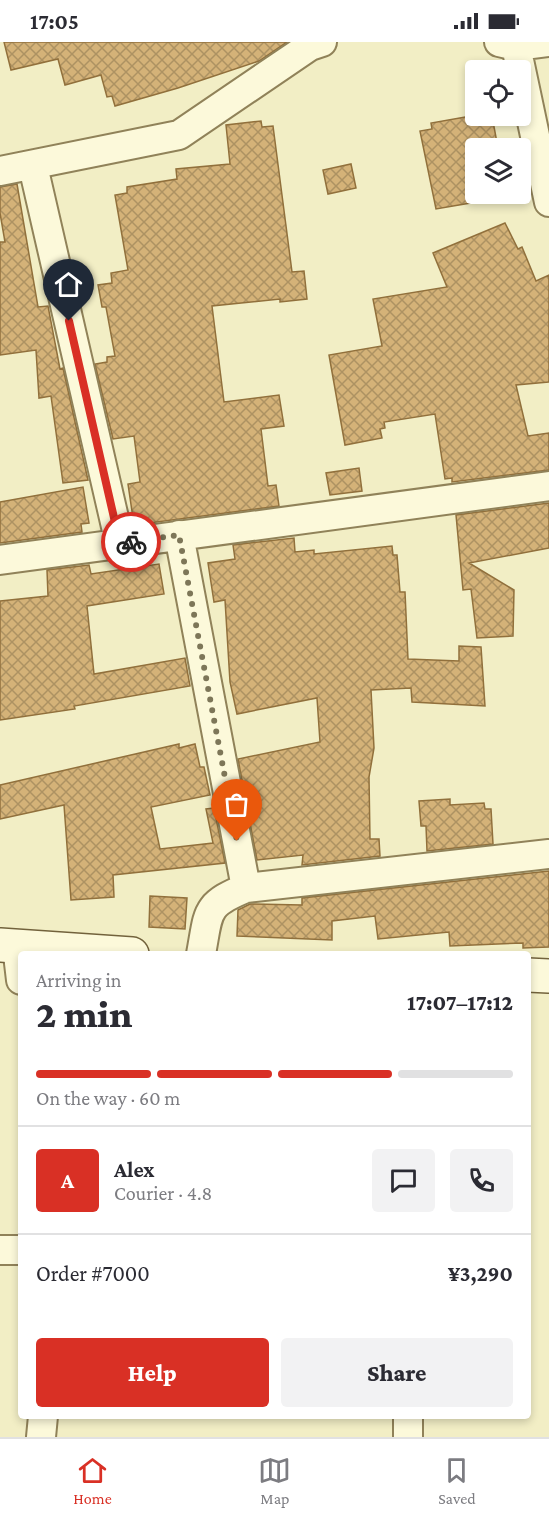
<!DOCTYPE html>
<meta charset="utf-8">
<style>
body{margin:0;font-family:"Crimson Pro",serif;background:#f2f2f3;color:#2b2b33;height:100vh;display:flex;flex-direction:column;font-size:22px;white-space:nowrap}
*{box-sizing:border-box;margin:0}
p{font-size:20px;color:#7c7c81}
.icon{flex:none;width:33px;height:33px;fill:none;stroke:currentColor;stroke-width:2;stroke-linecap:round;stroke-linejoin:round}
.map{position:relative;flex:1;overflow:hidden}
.panel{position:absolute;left:18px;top:909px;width:513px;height:468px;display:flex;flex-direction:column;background:#fff;border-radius:6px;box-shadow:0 3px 9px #0003}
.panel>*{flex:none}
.buttons{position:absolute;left:465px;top:18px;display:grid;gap:12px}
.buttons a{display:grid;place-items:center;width:66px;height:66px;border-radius:6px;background:#fff;box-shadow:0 3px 9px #0003;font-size:30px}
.pin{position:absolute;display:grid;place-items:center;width:51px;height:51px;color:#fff;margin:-62px -26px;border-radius:50% 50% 50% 0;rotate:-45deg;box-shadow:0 0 6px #0007}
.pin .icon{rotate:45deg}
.courier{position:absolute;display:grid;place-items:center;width:60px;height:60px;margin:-30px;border:4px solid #d93025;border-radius:50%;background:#fff;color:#222;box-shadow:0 2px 8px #0007}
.headline em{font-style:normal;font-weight:800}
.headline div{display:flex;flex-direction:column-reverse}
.headline{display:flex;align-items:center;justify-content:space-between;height:102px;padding:0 18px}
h1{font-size:39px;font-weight:800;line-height:45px}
.bar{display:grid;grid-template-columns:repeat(4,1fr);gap:9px 6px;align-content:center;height:72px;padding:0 18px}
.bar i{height:8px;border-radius:4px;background:#e1e1e2}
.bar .active{background:#d93025}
.bar p{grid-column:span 4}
.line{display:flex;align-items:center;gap:15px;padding:0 18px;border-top:2px solid #e1e1e2}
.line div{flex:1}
.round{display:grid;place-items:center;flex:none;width:63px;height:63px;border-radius:6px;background:#f2f2f3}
.cta{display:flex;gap:12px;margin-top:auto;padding:12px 18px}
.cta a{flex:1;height:69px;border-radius:6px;background:#d93025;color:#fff;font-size:24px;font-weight:800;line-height:69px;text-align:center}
.cta a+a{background:#f2f2f3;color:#2b2b33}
.status{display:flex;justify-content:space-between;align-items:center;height:42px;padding:0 30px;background:#fff;direction:ltr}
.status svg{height:16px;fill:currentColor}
.menu{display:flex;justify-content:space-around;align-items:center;height:84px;border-top:2px solid #e1e1e2;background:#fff;font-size:16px;color:#7c7c81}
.menu a{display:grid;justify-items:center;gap:3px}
.menu .active{color:#d93025}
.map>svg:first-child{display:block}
.building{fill:url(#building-cross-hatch);stroke:#91703c;stroke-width:1.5}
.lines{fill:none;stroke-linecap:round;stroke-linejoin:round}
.street-casing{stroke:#908259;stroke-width:32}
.secondary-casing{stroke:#72623c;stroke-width:36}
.street{stroke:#fcf9da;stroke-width:28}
.secondary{stroke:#fcf9da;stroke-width:33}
.done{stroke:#7d7658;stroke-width:6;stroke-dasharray:0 10.8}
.route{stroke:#d93025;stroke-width:8}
</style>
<div class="status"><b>17:05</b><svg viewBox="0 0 49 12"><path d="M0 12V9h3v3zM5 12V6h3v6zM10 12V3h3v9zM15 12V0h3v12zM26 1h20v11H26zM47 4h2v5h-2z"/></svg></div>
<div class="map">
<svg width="549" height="1395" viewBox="0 0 549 1395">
<defs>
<pattern id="building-cross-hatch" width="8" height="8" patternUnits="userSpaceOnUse" patternTransform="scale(1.5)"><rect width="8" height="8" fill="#d4b278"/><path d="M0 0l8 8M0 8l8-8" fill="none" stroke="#ad9262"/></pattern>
</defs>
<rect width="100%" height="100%" fill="#f2eec5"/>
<path class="building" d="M4 0H287L259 19 178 46 115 64 112 54 107 55 101 33 65 43 58 17 11 28Z
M471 74H492L498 106H476V160L436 167 420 89 432 87 431 81Z
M261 79 262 85 273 84 292 230 304 229 307 257 280 260V257L212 264 224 360 279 353 284 384 261 387 268 444 276 443 279 464 134 483 128 442 140 440 134 394 113 397 95 322 107 320V315L115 314 106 265H102L98 243 112 241 111 231 128 228 115 153 127 151V145L177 137 176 127 230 122 226 83Z
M351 122 356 146 328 152 323 128Z
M17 142 38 265 48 264 60 327 63 326 88 438 63 441 51 354 39 356 36 308 0 313V200H5L0 171V145Z
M505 181 518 207 522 205 536 239 549 233V340L516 343 528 394 549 391V428L452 440V436L445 437 435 372 384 380 385 386 380 387 382 396 345 403 329 313 382 304 373 257 447 245 433 211Z
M359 426 362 449 330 453 326 431Z
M83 445 89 481 81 482 82 490 0 501V460Z
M549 461V506L469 521 514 548 513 594 477 596 471 547 463 548 456 473Z
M294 496 295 510 314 508V512L392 504 393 513H397L400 550H405L408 617 459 619V604L481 605 485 664 412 660 411 646 371 648 374 706 369 735 370 797H379L380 814 302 823 303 813 257 818 238 717 320 700 317 656 237 672 230 640 225 558 214 560 208 521 235 517 233 503Z
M159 522 164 552 87 564 94 632 185 616 190 644 74 664 75 667 0 678V559L48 554 47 528 89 523 91 532Z
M179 702V706L195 702 200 725H204L210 753 151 765 160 807 213 801 206 767 214 766 225 821 113 833 114 855 71 858 64 763 0 777V743Z
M450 757V763L484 761 485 767H491L493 802 427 809 426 784H421L419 759Z
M549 829V905L523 906V901L450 904 449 890 378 897 375 874 332 879V898L237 894 238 868 250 862 302 863V856Z
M150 854 187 856 185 887 149 885Z"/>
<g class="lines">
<g class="street-casing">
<path id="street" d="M499 0 516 4 548 0
M516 4 549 160
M33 124 120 502
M0 129 179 93 310 4 322 0
M179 493 246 846
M0 518 549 444
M17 904 21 938
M201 912C209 870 204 863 246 846L549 812
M0 1208H21
M408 1374V1395
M41 1395 43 1374"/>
</g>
<g class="secondary-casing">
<path id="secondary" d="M0 903 132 912
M528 933 549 934"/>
</g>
<use href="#street" class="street"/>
<use href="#secondary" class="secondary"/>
</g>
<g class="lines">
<path class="done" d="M131 500 179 493 237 799"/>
<path class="route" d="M69 279 120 502 131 500"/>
</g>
</svg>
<div class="buttons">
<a><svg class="icon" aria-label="locate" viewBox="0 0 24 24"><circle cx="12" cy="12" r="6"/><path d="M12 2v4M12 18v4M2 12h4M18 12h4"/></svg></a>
<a><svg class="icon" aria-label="layers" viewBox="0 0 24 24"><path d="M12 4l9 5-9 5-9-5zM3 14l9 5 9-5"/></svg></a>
</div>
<div class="pin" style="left:237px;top:799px;background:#ea580c"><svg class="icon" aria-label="bag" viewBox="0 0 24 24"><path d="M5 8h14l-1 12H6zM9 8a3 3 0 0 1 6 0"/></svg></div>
<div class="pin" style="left:69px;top:279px;background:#1f2937"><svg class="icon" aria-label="home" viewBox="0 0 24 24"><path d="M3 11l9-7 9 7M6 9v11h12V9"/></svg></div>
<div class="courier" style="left:131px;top:500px"><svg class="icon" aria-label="bike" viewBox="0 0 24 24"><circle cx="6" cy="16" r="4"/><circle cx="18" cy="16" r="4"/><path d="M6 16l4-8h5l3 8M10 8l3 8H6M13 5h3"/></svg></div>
<section class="panel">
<div class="headline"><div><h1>2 min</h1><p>Arriving in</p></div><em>17:07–17:12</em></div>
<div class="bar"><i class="active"></i><i class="active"></i><i class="active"></i><i></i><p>On the way · 60 m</p></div>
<div class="line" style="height:108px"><b class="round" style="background:#d93025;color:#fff">A</b><div><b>Alex</b><p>Courier · 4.8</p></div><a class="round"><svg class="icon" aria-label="chat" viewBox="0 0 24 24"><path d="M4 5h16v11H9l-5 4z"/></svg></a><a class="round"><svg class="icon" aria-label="phone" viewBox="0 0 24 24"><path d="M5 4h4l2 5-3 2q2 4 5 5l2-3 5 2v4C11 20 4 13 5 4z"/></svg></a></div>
<div class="line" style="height:78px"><div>Order #7000</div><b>¥3,290</b></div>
<div class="cta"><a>Help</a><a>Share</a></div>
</section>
</div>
<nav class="menu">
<a class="active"><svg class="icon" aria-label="home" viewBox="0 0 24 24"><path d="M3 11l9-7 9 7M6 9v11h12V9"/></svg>Home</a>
<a><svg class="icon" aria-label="map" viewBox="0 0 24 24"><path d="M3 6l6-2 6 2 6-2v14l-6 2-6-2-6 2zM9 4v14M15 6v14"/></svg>Map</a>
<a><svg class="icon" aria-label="saved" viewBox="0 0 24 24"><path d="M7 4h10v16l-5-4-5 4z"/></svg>Saved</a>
</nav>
